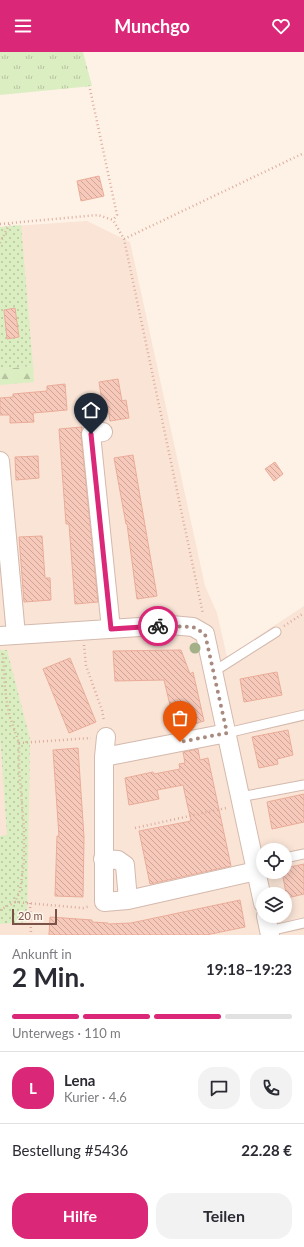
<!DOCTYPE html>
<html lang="de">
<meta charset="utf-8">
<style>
body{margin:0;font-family:Lato,sans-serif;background:#f2f2f3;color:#2b2b33;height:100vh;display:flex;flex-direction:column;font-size:15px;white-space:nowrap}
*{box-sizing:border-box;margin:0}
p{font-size:13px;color:#7c7c81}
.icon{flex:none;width:22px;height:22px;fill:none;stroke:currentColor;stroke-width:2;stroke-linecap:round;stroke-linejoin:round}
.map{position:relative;height:883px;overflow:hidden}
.details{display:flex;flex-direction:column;background:#fff;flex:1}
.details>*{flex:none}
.fabs{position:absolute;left:256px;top:791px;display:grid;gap:8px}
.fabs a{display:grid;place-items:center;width:36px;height:36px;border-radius:50%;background:#fff;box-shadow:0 2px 10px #0003;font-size:20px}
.scale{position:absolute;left:12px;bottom:10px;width:45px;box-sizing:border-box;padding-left:4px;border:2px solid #7b5247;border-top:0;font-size:11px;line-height:14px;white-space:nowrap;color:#7b5247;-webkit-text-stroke:3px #fff6ee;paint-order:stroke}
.pin{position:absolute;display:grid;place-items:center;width:34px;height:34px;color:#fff;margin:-41px -17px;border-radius:50% 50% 50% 0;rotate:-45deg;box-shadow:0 0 4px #0007}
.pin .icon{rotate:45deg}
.courier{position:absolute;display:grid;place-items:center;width:40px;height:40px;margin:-20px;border:3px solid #db2777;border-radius:50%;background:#fff;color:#222;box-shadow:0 1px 5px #0007}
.summary em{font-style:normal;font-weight:700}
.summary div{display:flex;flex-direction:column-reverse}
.summary{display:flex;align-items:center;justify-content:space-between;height:68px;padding:0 12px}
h1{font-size:26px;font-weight:700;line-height:30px}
.bar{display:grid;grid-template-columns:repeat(4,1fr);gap:6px 4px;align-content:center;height:48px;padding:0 12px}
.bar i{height:5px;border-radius:3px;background:#e1e1e2}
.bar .selected{background:#db2777}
.bar p{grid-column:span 4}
.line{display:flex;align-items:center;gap:10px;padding:0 12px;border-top:1px solid #e1e1e2}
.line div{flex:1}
.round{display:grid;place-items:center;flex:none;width:42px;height:42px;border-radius:16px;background:#f2f2f3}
.action{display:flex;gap:8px;margin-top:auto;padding:8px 12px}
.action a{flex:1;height:46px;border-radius:16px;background:#db2777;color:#fff;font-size:16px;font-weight:700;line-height:46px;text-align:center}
.action a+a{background:#f2f2f3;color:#2b2b33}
header{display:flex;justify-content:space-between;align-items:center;height:52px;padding:0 12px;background:#db2777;color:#fff;font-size:18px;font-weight:700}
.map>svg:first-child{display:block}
.residential{fill:#f9e4d6;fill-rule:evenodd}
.grass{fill:url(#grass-tufts)}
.forest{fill:url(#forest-firs)}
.park{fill:url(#park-dots)}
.building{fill:url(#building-back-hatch);stroke:#ebac99}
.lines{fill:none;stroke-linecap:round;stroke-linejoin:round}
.lane-casing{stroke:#d4b9ad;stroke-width:11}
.street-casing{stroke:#d4b9ad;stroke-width:20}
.path{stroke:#dcac9d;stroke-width:2.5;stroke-dasharray:1 3;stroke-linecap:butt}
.lane{stroke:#fff;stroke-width:9}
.street{stroke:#fff;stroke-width:18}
.tree{fill:#a3b088}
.done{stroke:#a98a7f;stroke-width:4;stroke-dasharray:0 7.2}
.route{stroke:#db2777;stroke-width:5}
</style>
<header><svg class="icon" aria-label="menu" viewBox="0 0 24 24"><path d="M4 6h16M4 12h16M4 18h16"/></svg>Munchgo<svg class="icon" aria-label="heart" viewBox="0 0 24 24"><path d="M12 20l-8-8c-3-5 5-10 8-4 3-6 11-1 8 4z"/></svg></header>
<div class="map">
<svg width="304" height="883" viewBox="0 0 304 883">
<defs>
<pattern id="grass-tufts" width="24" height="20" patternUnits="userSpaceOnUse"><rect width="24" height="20" fill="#dbeec2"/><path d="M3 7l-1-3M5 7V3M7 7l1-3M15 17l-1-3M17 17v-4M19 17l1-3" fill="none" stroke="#b7c39f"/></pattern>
<pattern id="forest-firs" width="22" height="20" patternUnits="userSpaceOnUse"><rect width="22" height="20" fill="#dbeec2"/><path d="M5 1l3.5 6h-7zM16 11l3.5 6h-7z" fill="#b7c39f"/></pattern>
<pattern id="park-dots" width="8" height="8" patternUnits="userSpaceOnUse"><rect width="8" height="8" fill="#dbeec2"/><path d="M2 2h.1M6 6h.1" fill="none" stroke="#b7c39f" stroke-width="1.8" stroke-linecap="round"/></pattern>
<pattern id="building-back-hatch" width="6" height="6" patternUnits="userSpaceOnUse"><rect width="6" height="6" fill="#f7c9ba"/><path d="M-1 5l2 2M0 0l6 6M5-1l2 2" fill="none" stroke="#cda699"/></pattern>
</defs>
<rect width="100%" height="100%" fill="#fef1e6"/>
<path class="residential" d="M87 169 130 190 205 534 217 561 227 605 304 554V883H0V175ZM263 798H285V820H263ZM263 842H285V864H263Z"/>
<path class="grass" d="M0 0H83L92 34 0 43Z"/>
<path class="forest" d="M33 314 34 330 0 333V317Z"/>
<path class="park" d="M21 173 33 314 0 317V175Z
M0 598H7L30 687 27 870 0 872V784L7 783 0 683Z"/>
<path class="building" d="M99 124 104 144 81 149 77 129Z
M15 256 19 285 7 287 4 258Z
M118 327 122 349 126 348 129 366 110 369 108 355 103 356 99 330Z
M65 332 67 358 33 361 34 370 10 371V363H0V346L13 345V342L47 339V334Z
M82 375 81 383 98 550 75 552 69 472H66L59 377Z
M133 403 157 544 137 547 127 472H126L114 406Z
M38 404 39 426 16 428 15 405Z
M275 410 283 422 274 429 265 417Z
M42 484 45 526H50L51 548 24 550 19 485Z
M181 598 190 622 193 620 204 669 176 678 164 628 115 629 113 599Z
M70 606 96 670 69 681 43 617Z
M277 620 282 643 244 650 240 627Z
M288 678 293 703 277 707 278 712 259 716 252 685Z
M78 696 84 785 83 845 55 844 57 784H59L53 698Z
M198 697 200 708 208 706 231 814 150 832 139 779 191 769 183 733 157 738 159 747 129 753 125 726 153 720 154 722 180 717 179 712 185 711 183 700Z
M304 742V770L272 777 267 750Z
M304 812V842L287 846 282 820H285V816Z
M240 848 245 875 206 883H49L50 865 92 868V870L108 871V872L131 871Z"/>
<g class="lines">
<g class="lane-casing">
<path id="lane" d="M213 620 276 580
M227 681 304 663
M240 745 304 733
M285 806 304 802
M269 879 304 871"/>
</g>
<g class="street-casing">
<path id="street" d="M103 380 91 382 111 577
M0 409 16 583
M0 584 171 573 193 575 205 582 263 851
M227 681 104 705V850L128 848 256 819
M104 705 106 685
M103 807 118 808 125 813 128 848
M266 864 270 883"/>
</g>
<path class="path" d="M90 37 117 163 113 168
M0 172 98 163 113 168 124 187 203 562
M124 187 304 101
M0 191 10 171
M284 574 304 561
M84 593 86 614 102 658 104 669
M19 691 91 686
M135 776 226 756
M15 850 83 856 90 854
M30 851 31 883
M0 858 15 850 20 839 24 810V777L19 717V691L9 662 5 638 3 599"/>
<use href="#lane" class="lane"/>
<use href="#street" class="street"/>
</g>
<circle class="tree" cx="195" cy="596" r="5.5"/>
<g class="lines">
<path class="done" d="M158 574 193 575 205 582 227 681 180 690"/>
<path class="route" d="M91 382 111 577 158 574"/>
</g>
</svg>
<div class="fabs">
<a><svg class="icon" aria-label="locate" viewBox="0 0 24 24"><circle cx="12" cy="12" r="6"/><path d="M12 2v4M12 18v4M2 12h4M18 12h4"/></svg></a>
<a><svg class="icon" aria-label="layers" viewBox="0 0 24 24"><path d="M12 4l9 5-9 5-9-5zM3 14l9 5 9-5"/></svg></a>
</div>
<div class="scale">20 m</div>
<div class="pin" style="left:180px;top:690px;background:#ea580c"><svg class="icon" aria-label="bag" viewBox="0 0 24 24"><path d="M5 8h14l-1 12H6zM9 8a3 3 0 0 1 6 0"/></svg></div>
<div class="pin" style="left:91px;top:382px;background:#1f2937"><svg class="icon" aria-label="home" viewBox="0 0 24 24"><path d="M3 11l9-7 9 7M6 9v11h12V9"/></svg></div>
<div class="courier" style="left:158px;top:574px"><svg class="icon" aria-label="bike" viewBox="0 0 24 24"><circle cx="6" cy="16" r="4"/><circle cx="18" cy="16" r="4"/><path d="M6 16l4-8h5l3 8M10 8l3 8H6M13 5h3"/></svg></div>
</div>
<section class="details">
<div class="summary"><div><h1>2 Min.</h1><p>Ankunft in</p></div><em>19:18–19:23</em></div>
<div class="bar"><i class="selected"></i><i class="selected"></i><i class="selected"></i><i></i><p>Unterwegs · 110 m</p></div>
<div class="line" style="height:72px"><b class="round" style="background:#db2777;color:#fff">L</b><div><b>Lena</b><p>Kurier · 4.6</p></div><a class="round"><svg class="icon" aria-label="chat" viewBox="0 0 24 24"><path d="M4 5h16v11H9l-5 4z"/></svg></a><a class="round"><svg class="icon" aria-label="phone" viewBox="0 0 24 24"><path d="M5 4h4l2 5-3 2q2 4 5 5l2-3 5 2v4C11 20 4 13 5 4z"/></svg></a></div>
<div class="line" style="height:52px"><div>Bestellung #5436</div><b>22.28 €</b></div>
<div class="action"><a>Hilfe</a><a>Teilen</a></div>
</section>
